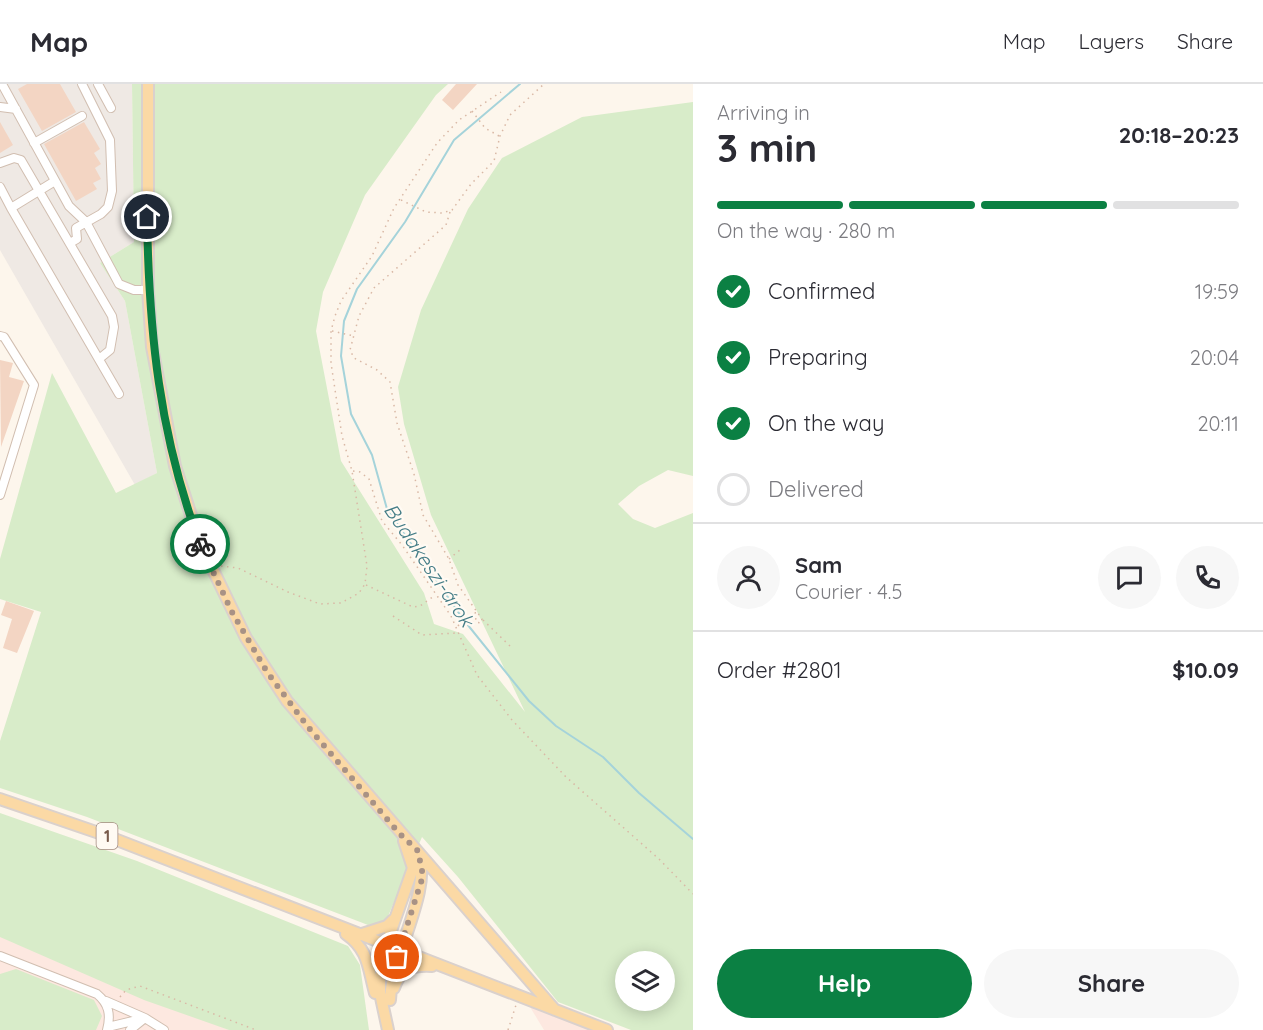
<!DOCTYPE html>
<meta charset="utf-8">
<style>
body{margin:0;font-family:Quicksand,sans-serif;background:#f7f7f7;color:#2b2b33;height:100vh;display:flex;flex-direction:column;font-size:22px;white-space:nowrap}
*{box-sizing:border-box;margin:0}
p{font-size:20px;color:#7c7c81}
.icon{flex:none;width:33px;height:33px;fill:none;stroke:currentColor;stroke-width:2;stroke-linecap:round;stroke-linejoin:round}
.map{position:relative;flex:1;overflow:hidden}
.details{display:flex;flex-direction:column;background:#fff;width:570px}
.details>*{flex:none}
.fabs{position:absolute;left:615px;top:867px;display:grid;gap:12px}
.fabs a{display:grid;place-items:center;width:60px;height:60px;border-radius:50%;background:#fff;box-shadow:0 3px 15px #0003;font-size:30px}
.pin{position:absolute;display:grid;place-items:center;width:51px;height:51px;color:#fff;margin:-26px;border:3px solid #fff;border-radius:50%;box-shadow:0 2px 6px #0007}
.courier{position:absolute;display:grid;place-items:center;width:60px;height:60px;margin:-30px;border:4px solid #0b8043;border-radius:50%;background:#fff;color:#222;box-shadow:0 2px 8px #0007}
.headline em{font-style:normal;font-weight:800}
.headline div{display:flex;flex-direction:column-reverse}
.headline{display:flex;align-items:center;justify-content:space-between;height:102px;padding:0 24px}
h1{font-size:39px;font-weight:800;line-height:45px}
.bar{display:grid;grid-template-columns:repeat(4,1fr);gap:9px 6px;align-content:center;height:72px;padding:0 24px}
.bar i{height:8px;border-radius:4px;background:#e1e1e2}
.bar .on{background:#0b8043}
.bar p{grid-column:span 4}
.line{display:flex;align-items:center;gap:15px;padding:0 24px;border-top:2px solid #e1e1e2}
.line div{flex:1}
.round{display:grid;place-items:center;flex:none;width:63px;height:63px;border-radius:32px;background:#f7f7f7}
ol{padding:0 24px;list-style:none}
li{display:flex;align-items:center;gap:18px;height:66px}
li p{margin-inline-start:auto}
li .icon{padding:6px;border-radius:50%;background:#0b8043;color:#fff;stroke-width:4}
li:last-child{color:#7c7c81}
li i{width:33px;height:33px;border:3px solid #e1e1e2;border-radius:50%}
.button{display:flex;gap:12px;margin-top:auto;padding:12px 24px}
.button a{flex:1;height:69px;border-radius:36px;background:#0b8043;color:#fff;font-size:24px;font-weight:800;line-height:69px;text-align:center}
.button a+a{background:#f7f7f7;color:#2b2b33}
header{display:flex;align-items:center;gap:36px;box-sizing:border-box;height:84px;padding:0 30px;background:#fff;border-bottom:2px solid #e1e1e2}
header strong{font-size:28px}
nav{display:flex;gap:33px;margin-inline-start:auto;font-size:21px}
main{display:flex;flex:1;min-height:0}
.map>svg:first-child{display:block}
.commercial{fill:#fde8e0}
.industrial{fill:#efe9e4}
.green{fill:#d8ecc9;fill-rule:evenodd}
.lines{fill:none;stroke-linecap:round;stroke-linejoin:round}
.stream{stroke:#a5d3da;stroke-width:2}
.building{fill:#f3d5c3}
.minor-casing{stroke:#d1beb0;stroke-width:10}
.major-casing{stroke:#dad1cd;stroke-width:14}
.path{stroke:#d9b8a5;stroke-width:1.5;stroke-dasharray:1.5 4.5;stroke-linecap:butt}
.minor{stroke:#fff;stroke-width:8}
.major{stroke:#fbd9a5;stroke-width:10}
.done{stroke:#a89285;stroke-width:6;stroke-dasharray:0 10.8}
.route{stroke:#0b8043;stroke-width:8}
.labels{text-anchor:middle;stroke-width:4.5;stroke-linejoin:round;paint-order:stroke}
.shield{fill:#fffaf3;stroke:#a28b7f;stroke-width:1.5}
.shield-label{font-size:16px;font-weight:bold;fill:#7a5c4d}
.water-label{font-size:20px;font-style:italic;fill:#437c86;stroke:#fffaf3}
</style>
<header>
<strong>Map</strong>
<nav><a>Map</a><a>Layers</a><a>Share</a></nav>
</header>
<main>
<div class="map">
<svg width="693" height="946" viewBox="0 0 693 946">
<rect width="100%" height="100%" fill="#fdf6ec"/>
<path class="commercial" d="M0 847 229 946H0Z
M530 923 566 936 591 946H544Z"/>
<path class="industrial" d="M0 0H132L134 158 100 179 125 217 157 389 135 401 0 166Z"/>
<path class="green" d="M132 0H448L436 11 365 111 323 208 316 247 341 377 424 509 434 540 463 550 525 628 431 431 404 340 398 303 421 226 468 125 502 74 582 33 693 18V392L668 386 639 402 618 420 633 435 655 444 693 429V946H631L558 918 458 793 422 753 386 837 368 841 87 733 0 704V657L41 528 0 515V475L52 289 116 409 157 389 125 217 100 179 134 158ZM626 878H664V916H626Z
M0 729 137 777 348 862 360 881 369 946H229L144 916 0 853Z
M16 885 94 916 102 932 96 946H0V890Z"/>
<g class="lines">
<path class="stream" d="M520 0 454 56 405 138 357 205 344 237 341 272 351 330 372 371 387 425 463 535 529 617 556 642 603 673 639 709 693 755"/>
</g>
<path class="building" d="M27 0H60L76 28 42 47 18 5Z
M456 0H477L453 26 442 16Z
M0 38 13 61 0 69Z
M84 38 100 65 94 69 101 80 95 84 101 95 93 99 97 105 76 117 44 60Z
M0 276 13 279 9 293 24 297 1 363Z
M6 517 34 527 17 569 3 564 12 535 1 531Z"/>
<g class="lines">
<g class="minor-casing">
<path id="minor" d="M2 0 69 122 86 138 119 200 134 206H148
M98 0 111 24
M0 23 16 25
M34 59 82 32
M0 79 14 74 21 76 112 232 114 243 110 266 99 275
M55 97 11 124 119 310
M0 103 11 124
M70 159 77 155 76 144 101 130 108 123 112 107 110 56 82 0
M0 252 4 253 34 301 0 411
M0 872 97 910C109 920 111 931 107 946
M106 917 145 934 108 943
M130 946 145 934 164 946"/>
</g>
<g class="major-casing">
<path id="major" d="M148 0V206L152 263 175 382 200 459 246 554 287 617 555 926
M0 715 99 749 607 946
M346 850C369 866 368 884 375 909
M359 851 387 842 393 836
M394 904C401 884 412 881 432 882
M390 916C392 870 431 809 419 770
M388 946 380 909V894L386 861 413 784 404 757"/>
</g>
<path class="path" d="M472 27 485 44 499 52
M401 116 426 128 442 129 452 126 471 100 494 77 500 52 510 31 544 0
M450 128 446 141 374 204 359 232 350 266 354 274 377 286 390 298 397 339 414 390 423 431 449 475 458 501 482 535 481 539 476 538 475 525
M332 247 354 252
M353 387 360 388 369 395 382 437 402 461 451 532 477 591 512 636 566 693 659 775 693 810
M449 475 460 466
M221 482 238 484 288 508 320 520 341 519 359 509 365 500 367 482 352 387 342 352 331 279V247L335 232 341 217 372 172 394 124 437 59 459 36 501 8
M366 501 413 523 420 522 434 512
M393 532 422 551 456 549
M483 536 511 563
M458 542 465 533 470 541 475 536
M120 913 126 906 140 902 256 946
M508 946 516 921"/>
<use href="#minor" class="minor"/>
<use href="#major" class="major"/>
</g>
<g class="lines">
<path class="done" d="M200 460 232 528 267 588 308 643 399 749 418 767 423 792 397 873"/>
<path class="route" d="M147 133C149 249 159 350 200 460"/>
</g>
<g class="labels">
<rect class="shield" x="96.5" y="739" width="21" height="26" rx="4.5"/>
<g class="shield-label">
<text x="107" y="758">1</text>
</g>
<g class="water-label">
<text transform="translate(429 481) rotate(56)" y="7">Budakeszi-árok</text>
</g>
</g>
</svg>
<div class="fabs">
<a><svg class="icon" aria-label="layers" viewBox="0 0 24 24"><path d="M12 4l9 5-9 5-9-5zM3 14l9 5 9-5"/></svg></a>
</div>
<div class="pin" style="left:397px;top:873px;background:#ea580c"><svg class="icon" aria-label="bag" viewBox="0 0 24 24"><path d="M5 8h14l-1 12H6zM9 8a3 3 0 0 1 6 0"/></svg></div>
<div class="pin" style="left:147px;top:133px;background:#1f2937"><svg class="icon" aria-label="home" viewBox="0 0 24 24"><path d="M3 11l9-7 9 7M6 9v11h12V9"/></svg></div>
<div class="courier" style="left:200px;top:460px"><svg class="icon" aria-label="bike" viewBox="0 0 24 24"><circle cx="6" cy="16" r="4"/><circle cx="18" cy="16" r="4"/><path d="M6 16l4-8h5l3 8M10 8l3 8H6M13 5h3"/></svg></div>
</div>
<section class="details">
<div class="headline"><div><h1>3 min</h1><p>Arriving in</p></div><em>20:18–20:23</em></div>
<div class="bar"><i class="on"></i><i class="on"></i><i class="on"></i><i></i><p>On the way · 280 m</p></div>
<ol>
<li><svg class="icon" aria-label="check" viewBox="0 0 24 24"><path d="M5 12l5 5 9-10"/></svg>Confirmed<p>19:59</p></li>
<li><svg class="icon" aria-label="check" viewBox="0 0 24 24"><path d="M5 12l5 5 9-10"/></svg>Preparing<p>20:04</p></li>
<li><svg class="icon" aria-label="check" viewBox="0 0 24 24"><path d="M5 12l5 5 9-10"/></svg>On the way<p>20:11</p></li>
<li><i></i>Delivered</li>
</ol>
<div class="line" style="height:108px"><a class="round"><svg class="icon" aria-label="person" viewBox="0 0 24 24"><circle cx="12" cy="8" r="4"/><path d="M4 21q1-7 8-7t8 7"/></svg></a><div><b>Sam</b><p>Courier · 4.5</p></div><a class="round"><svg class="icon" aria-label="chat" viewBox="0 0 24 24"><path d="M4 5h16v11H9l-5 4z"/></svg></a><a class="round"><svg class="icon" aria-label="phone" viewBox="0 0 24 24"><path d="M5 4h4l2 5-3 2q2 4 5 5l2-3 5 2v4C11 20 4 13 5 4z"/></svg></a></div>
<div class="line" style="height:78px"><div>Order #2801</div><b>$10.09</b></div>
<div class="button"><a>Help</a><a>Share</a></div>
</section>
</main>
